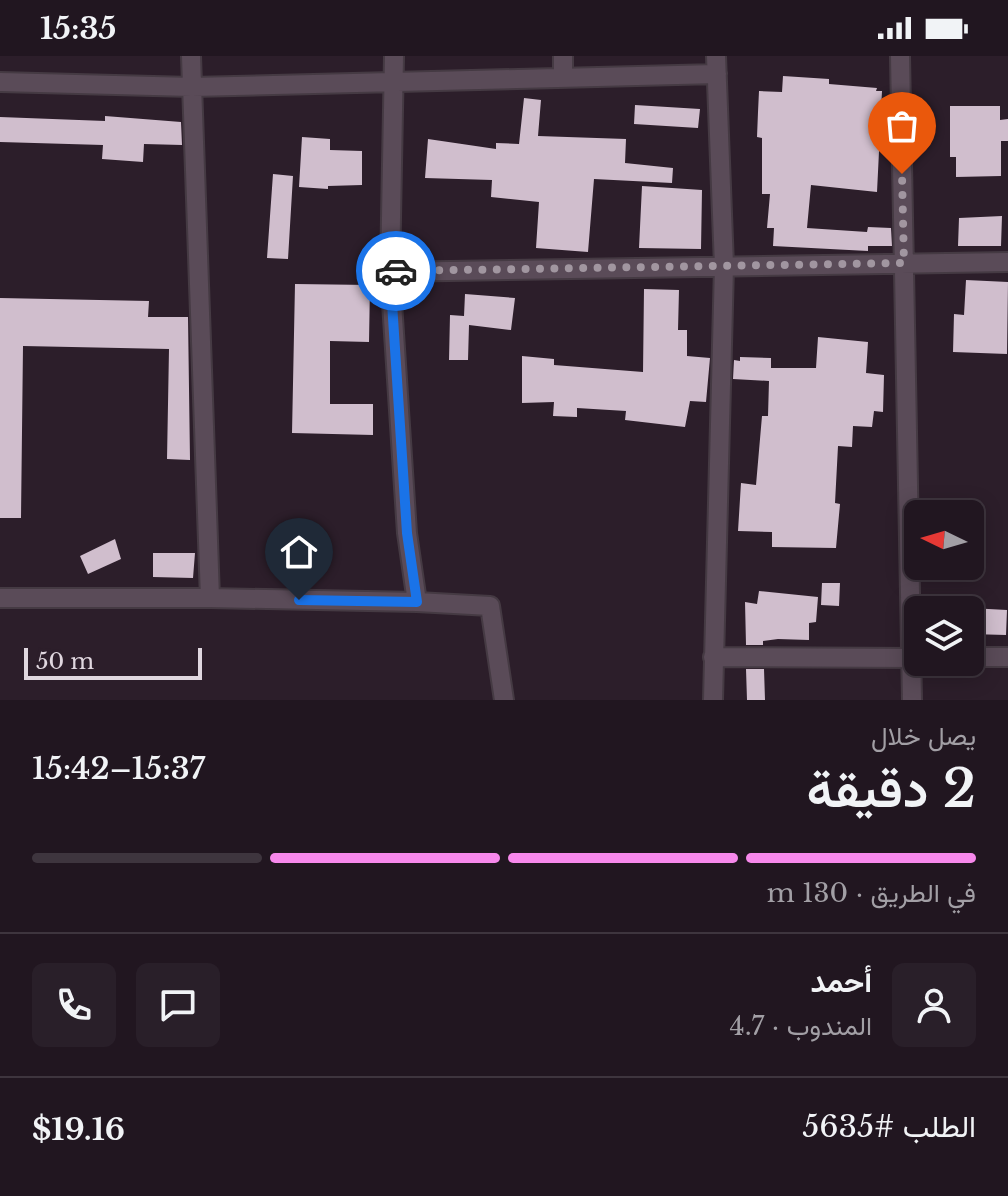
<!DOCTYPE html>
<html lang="ar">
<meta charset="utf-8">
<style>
body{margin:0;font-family:"Libre Baskerville",Vazirmatn,serif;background:#291f29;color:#f1f3f6;direction:rtl;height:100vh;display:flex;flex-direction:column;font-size:30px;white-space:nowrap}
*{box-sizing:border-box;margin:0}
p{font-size:26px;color:#a29fa5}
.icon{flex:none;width:44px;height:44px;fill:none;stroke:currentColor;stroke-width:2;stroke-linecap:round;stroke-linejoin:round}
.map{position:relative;height:644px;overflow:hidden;direction:ltr}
.side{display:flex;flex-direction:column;background:#211620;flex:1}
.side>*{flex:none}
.needle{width:52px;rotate:275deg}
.buttons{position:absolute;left:904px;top:444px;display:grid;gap:16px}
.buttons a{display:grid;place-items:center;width:80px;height:80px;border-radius:12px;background:#211620;box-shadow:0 4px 20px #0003,0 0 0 2px #3e353e;font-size:40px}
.scale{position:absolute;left:24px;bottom:20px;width:178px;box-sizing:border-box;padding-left:8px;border:4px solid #e0d7df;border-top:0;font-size:22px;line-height:28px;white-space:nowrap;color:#e0d7df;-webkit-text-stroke:6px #2c1e2a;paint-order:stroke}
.pin{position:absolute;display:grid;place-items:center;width:68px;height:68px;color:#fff;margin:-82px -34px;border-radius:50% 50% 50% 0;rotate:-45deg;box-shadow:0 0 8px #0007}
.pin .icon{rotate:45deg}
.courier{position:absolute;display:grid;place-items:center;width:80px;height:80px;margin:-40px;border:6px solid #1a73e8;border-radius:50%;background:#fff;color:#222;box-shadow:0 2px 10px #0007}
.overview em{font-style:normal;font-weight:600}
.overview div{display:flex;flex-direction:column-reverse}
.overview{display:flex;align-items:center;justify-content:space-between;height:136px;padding:0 32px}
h1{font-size:52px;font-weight:600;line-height:60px}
.bar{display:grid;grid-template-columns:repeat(4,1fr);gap:12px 8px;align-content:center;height:96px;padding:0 32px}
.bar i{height:10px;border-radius:6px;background:#3e353e}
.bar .active{background:#f788eb}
.bar p{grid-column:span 4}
.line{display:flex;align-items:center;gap:20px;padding:0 32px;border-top:2px solid #3e353e}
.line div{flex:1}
.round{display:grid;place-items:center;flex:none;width:84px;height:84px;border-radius:12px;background:#291f29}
.status{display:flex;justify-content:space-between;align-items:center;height:56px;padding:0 40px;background:#211620;direction:ltr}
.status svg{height:22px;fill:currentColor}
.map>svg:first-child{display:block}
.building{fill:#d0becd}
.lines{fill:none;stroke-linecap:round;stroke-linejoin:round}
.street-casing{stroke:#453a43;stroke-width:22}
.street{stroke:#5a4b58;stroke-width:18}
.done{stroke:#a196a0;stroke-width:8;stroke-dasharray:0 14.4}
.route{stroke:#1a73e8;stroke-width:10}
</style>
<div class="status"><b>15:35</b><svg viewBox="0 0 49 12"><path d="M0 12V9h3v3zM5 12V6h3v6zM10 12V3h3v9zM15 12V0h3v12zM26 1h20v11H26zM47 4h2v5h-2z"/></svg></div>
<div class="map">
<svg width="1008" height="644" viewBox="0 0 1008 644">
<rect width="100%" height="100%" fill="#2c1e2a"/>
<path class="building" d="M783 20 829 23V28L877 32 876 35H882L877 136 811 129 807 172 867 176 868 171 891 172 892 190H868V195L773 190 774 172H767L770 138H762V82L757 81 758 56 759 35 782 36Z
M524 42 541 44 538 80 626 83 625 107 673 112 672 127 594 123 588 196 536 192 539 146 491 141 492 124 425 122 428 83 496 93V87L519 88Z
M635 49 700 53 698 72 634 68Z
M950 50H1000V64L1008 63V85H1001V120L956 121V101H950Z
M105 60 181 66 182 89 144 88 143 106 102 103 103 89 0 86V61L105 65Z
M302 81 330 83V94L362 95V129L328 130V133L299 131Z
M273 118 293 120 288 203 267 202Z
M642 130 702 134 701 193 639 192Z
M1002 160 1001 190H958L959 162Z
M966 224 1008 226 1007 298 953 296 954 258 964 259Z
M295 228 370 229 369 286 330 285V348H373V379L292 377Z
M644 233 679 234 678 274H687V300L710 302 706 346 690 345 685 371 625 364 626 355 577 352V361L553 360 554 346 522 347V300L554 303V309L643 316Z
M465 238 515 242 511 274 469 269 468 304H449L450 259 464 260Z
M0 242 149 245 148 261H188L190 404 167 403 169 293 23 290 21 462H0Z
M818 281 868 286 866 317 884 319 883 356 874 355 872 371 853 370 852 391 838 390 835 447 840 448 836 492 772 491V476L738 475 741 427 756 429 762 360H768L769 325 733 323 734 304 740 305V301L771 302V312H816Z
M115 483 121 503 88 518 80 500Z
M153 497H195L193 522 153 521Z
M822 527H840L839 550 821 549Z
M759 535 818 541 816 566 809 567V584L778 583 763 585V589H746L745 546 757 548Z
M970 552 1007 554 1006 579 970 578Z
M746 613H764L765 644H747Z"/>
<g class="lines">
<g class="street-casing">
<path id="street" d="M191 0 210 542 417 546
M394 0 390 216 407 477 417 546 490 550 504 644
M563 0V22
M900 0 912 644
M0 26 192 31 717 18
M390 216 1008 206
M0 542H210
M713 601 918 602
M970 601H1008
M713 644 724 210 716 0"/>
</g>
<use href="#street" class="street"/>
</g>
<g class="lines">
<path class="done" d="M396 215 904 207 902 118"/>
<path class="route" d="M299 544 417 546 407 477 390 216 396 215"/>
</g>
</svg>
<div class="buttons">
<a><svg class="needle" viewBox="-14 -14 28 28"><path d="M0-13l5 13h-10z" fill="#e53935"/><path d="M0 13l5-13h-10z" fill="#a29fa5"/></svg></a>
<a><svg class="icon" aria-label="layers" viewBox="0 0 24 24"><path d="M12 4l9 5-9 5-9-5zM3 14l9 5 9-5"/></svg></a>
</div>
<div class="scale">50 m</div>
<div class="pin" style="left:902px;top:118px;background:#ea580c"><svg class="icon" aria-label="bag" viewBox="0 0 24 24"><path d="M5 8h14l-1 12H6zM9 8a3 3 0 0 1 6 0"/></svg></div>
<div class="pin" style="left:299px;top:544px;background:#1f2937"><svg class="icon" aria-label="home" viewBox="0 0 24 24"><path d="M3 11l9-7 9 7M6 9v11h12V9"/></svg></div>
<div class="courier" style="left:396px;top:215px"><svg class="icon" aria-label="car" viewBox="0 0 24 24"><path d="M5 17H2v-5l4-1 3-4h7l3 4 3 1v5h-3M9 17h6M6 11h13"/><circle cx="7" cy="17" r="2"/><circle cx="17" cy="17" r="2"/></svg></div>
</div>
<section class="side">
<div class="overview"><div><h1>2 دقيقة</h1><p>يصل خلال</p></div><em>15:37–15:42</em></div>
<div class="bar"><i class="active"></i><i class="active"></i><i class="active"></i><i></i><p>في الطريق · 130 m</p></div>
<div class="line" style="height:144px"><a class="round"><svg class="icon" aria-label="person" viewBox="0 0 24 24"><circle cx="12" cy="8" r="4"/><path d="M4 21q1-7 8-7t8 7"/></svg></a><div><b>أحمد</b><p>المندوب · 4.7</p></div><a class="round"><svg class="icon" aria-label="chat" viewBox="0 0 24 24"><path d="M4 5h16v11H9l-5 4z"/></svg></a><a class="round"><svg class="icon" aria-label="phone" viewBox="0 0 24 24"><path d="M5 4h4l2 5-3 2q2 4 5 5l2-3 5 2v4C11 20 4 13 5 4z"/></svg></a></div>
<div class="line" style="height:104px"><div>الطلب #5635</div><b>$19.16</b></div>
</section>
